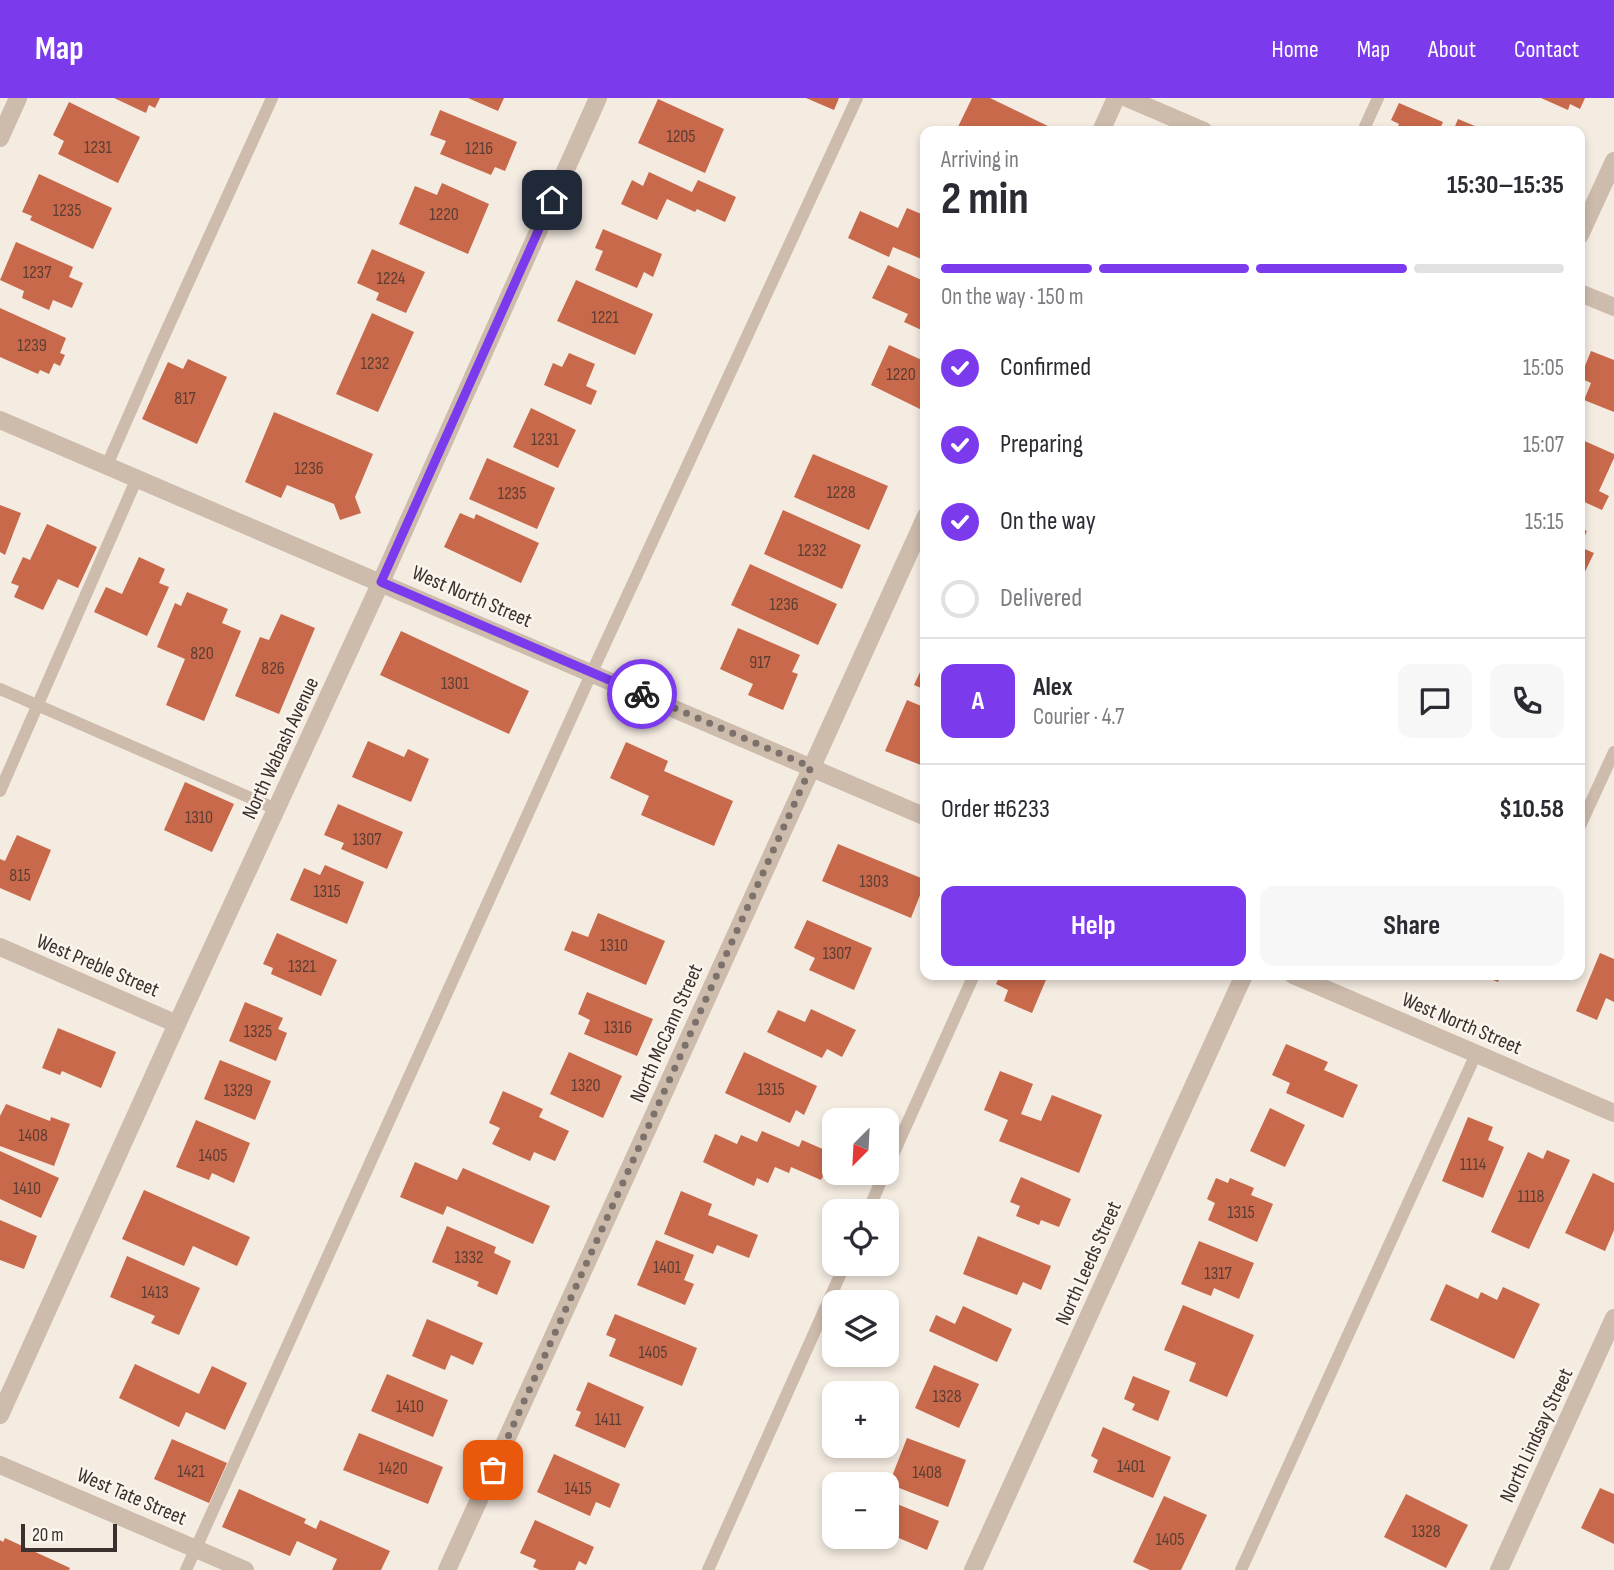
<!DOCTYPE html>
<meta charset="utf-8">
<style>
body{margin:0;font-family:"Sofia Sans Condensed",sans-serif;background:#f7f7f7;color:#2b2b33;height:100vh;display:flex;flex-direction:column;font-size:26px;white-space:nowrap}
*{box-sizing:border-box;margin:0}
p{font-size:23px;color:#7c7c81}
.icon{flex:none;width:38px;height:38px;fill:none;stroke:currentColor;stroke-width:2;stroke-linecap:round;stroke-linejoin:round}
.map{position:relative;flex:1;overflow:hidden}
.details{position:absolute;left:920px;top:28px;width:665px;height:854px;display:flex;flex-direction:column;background:#fff;border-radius:14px;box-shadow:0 4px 10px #0003}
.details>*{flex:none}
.needle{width:46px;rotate:204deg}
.buttons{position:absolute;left:822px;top:1010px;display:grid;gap:14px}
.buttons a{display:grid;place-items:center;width:77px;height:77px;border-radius:14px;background:#fff;box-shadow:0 4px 10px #0003;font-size:35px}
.scale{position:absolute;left:21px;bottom:18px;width:96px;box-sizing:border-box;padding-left:7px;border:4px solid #3b302b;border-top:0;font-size:19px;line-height:24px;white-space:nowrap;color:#3b302b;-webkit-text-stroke:5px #fbf5ee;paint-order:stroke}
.pin{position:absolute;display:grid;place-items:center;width:60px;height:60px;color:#fff;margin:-30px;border-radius:14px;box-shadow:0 4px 10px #0006}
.courier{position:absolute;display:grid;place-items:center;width:70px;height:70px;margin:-35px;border:5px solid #7c3aed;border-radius:50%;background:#fff;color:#222;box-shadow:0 2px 9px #0007}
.summary em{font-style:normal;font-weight:700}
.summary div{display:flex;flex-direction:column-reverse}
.summary{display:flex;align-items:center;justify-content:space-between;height:119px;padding:0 21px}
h1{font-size:46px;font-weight:700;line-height:52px}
.bar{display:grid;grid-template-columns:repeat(4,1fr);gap:10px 7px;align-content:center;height:84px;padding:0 21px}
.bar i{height:9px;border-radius:5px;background:#e1e1e2}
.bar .active{background:#7c3aed}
.bar p{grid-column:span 4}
.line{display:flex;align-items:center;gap:18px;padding:0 21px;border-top:2px solid #e1e1e2}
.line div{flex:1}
.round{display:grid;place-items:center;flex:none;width:74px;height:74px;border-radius:14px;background:#f7f7f7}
ol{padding:0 21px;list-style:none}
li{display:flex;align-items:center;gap:21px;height:77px}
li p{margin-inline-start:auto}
li .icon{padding:7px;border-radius:50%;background:#7c3aed;color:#fff;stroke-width:4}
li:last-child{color:#7c7c81}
li i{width:38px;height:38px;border:4px solid #e1e1e2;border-radius:50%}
.action{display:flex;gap:14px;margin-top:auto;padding:14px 21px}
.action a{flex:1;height:80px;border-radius:14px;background:#7c3aed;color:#fff;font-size:28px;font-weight:700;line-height:80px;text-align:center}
.action a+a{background:#f7f7f7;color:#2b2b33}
header{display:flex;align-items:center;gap:42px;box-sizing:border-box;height:98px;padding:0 35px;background:#7c3aed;color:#fff}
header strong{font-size:33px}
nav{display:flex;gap:38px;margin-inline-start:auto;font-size:24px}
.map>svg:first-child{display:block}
.building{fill:#c8694b}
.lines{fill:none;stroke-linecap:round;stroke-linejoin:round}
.service{stroke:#cdbbac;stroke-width:12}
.minor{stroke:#cdbbac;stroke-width:18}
.tertiary{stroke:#cdbbac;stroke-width:18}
.done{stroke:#7c716b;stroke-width:7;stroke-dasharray:0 12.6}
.route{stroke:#7c3aed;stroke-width:9}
.labels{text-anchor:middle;stroke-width:5;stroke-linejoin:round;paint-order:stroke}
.number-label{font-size:18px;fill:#5e3e33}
.street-label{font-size:21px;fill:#3b302b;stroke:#fbf5ee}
</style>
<header>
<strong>Map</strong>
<nav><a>Home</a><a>Map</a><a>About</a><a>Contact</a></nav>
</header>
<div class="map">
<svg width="1614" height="1472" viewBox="0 0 1614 1472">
<rect width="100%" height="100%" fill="#f4ebe1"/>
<path class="building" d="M114 0H160L155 10 149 7 146 15Z
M468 0H504L498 13Z
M806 0H839L834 12Z
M972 0H990L1052 30 1050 33H956Z
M1541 0H1585L1580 11 1570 6 1568 12Z
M658 1 724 31 705 75 638 45Z
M69 4 140 39 118 85 58 56 64 43 53 37Z
M1399 5 1443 24 1439 33H1396L1399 26 1391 22Z
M440 12 517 44 505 73 495 69 491 77 440 56 446 43 430 37Z
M1458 21 1487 33H1453Z
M649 74 692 94 698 82 736 99 725 124 697 111 695 114 667 101 657 122 621 106 632 82 643 88Z
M39 76 112 110 93 151 30 122 32 118 22 114Z
M442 85 489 106 468 156 399 126 415 88 437 97Z
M907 110 926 118V163L893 149 889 159 848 140 860 113 898 130Z
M603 131 662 156 653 179 644 174 637 190 595 172 603 153 595 150Z
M16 144 73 169 69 179 83 185 72 210 53 202 49 212 22 200 24 193 0 182Z
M372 151 425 174 406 215 376 202 379 195 357 185Z
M888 167 926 184V234L904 224 908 216 872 200Z
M576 182 653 216 635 257 557 223Z
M0 210 66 240 60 255 65 257 60 268 54 265 49 276 40 272 38 276 0 259Z
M372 215 414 234 378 314 336 296Z
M889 247 926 264V297L920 311 871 287Z
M1591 253 1614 262V314L1584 302 1591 285 1580 280Z
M569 255 595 266 586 288 597 293 591 307 544 287 553 265 562 269Z
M188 261 227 279 197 346 142 321 168 264 183 271Z
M531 310 576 332 558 370 513 349Z
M274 314 373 356 355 399 361 415 340 422 334 406 287 387 281 400 245 384Z
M1580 341 1614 356V360L1599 393 1609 398 1602 412 1580 402Z
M813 356 888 388 869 432 794 399Z
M487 360 555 390 537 431 469 401Z
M0 407 21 415 5 457 0 454Z
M783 412 861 447 842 491 764 456Z
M460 415 474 421 476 416 539 445 521 485 444 449Z
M47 426 97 449 78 490 58 481 43 512 14 499 19 488 11 485 23 459 30 462Z
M1580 431 1587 433 1580 448Z
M1580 449 1594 455 1580 484Z
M139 459 165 471 159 485 169 489 147 538 94 514 106 489 122 496Z
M750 466 837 506 818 547 731 507Z
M187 494 228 511 222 525 241 533 204 623 166 607 185 561 157 549 175 505 181 508Z
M281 516 315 530 279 616 235 598 260 539 269 542Z
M738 530 800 557 792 574 798 576 783 612 748 597 753 586 720 571Z
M401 533 529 593 509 636 380 577Z
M926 561V592L914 587Z
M907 602 926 610V669L885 653Z
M368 643 404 659 408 651 429 661 411 704 352 679Z
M626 644 668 663 664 673 733 703 714 748 641 717 649 698 610 680Z
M185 684 234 706 212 754 164 732Z
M338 706 403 734 387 771 341 751 344 745 324 737Z
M17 737 51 752 30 803 0 790V761L5 763Z
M838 746 926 782 911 820 822 783Z
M325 767 364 784 347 826 290 802 304 770 320 777Z
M598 815 665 843 646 887 564 852 572 833 588 839Z
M807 822 872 850 854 892 809 872 815 860 794 850Z
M277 835 337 862 321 898 271 876 273 870 263 866Z
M1600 855 1614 861V904L1606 900 1597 922 1576 913Z
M1000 877H1048L1032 915 1004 903 1008 892 996 886Z
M1481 877H1501L1498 884Z
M587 894 653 921 637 958 584 936 590 922 578 916Z
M245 904 283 920 278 931 287 935 276 963 229 943Z
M811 911 856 932 842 959 827 951 822 960 767 934 778 912 805 924Z
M58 930 116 954 101 990 62 973 60 977 42 970Z
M1286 946 1328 964 1324 972 1358 987 1343 1020 1286 995 1290 985 1272 977Z
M569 954 622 978 603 1020 550 996Z
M744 954 817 988 804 1017 796 1012 790 1025 725 995Z
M220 962 271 983 255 1022 204 1001Z
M1000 973 1033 986 1021 1016 1041 1023 1052 997 1102 1017 1079 1075 999 1043 1008 1022 984 1012Z
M503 993 543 1011 539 1019 569 1033 555 1063 534 1054 530 1063 492 1046 500 1030 489 1025Z
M6 1006 50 1023 51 1019 70 1026 54 1068 0 1048V1018Z
M1270 1010 1305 1027 1285 1069 1250 1053Z
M1468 1019 1493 1029 1488 1042 1504 1049 1483 1100 1442 1083Z
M196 1022 250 1045 234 1085 212 1075 209 1082 176 1069Z
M762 1033 799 1049 802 1042 834 1056 821 1082 791 1069 789 1075 775 1069 768 1085 757 1080 754 1088 703 1064 715 1036 737 1046 741 1037 757 1044Z
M1547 1052 1570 1062 1529 1151 1491 1134 1528 1054 1543 1061Z
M0 1053 59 1080 41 1120 0 1101Z
M415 1064 457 1082 463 1070 550 1108 533 1146 447 1108 443 1117 400 1099Z
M1593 1075 1614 1085V1132L1605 1153 1565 1135Z
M1021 1079 1071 1101 1059 1129 1041 1122 1039 1127 1016 1118 1020 1108 1010 1104Z
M1216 1080 1228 1085 1230 1080 1254 1090 1251 1097 1273 1106 1257 1144 1208 1122 1215 1105 1207 1101Z
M144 1092 250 1139 237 1168 193 1148 184 1168 122 1141Z
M681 1093 712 1106 708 1117 758 1137 749 1160 717 1147 713 1156 664 1136Z
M0 1122 37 1138 24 1171 0 1162Z
M447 1128 496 1149 494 1155 511 1163 497 1197 477 1188 479 1184 432 1164Z
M978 1138 1051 1168 1041 1192 1023 1184 1017 1197 963 1176Z
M656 1142 694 1157 684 1182 694 1186 685 1207 637 1187Z
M1199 1143 1254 1165 1239 1201 1214 1190 1211 1198 1181 1186Z
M127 1158 200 1190 179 1237 151 1225 155 1218 110 1199Z
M1446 1186 1478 1201 1481 1194 1497 1202 1503 1189 1540 1206 1514 1261 1430 1222Z
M1183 1207 1254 1237 1227 1299 1189 1283 1196 1265 1164 1252Z
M963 1208 1012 1231 997 1264 929 1233 936 1217 955 1226Z
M615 1216 697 1250 682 1288 609 1258 616 1241 606 1237Z
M427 1221 483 1245 473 1267 451 1257 445 1272 412 1258Z
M135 1266 199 1296 212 1268 247 1285 225 1332 186 1314 179 1329 119 1300Z
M934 1267 979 1286 959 1330 915 1310Z
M387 1276 448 1302 433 1339 371 1313Z
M1133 1278 1170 1293 1158 1323 1132 1312 1135 1306 1124 1301Z
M588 1284 644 1309 625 1350 575 1328 581 1314 576 1312Z
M1103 1329 1171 1359 1153 1400 1093 1374 1098 1362 1091 1358Z
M359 1335 443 1369 428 1406 343 1372Z
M907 1340 966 1362 948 1409 889 1386Z
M172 1341 227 1365 209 1405 154 1381Z
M554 1356 620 1386 610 1410 596 1404 590 1418 537 1394Z
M1600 1390 1614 1396V1446L1581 1430Z
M239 1391 306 1421 304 1425 316 1431 320 1422 390 1453 381 1472H332L337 1461 297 1443 290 1458 222 1429Z
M1406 1396 1468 1427 1446 1470 1384 1439Z
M1164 1398 1207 1417 1181 1472H1150L1133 1464Z
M887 1402 939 1423 927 1452 887 1435Z
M535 1422 594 1449 586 1467 579 1463 575 1472H540L533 1469 536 1462 520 1455Z
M5 1440 70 1470 69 1472H0V1442L3 1444Z"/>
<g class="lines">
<path class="service" d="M1363 33 1378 0
M107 367 154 260 272 0
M0 591 276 711
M0 693 137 380
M1580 728 1614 654
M887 1070 974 877
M868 1113 885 1074
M186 1472 592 574 857 0
M708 1472 845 1166
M1241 1472 1476 956"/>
<path class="minor" d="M1127 0 1204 33
M1101 33 1116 0
M0 40 18 0
M1580 137 1614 63
M1580 195 1614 209
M0 849 177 926
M0 1317 177 926 381 484 598 0
M0 1367 245 1472
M447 1472 926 418
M973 1472 1244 877
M1499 1472 1614 1220"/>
<path class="tertiary" d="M0 322 926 719
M1293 877 1614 1015"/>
</g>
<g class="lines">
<path class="done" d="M493 1372 811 669 642 596"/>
<path class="route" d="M552 102 381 484 642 596"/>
</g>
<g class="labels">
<g class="number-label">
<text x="681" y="44">1205</text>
<text x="98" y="55">1231</text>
<text x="479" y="56">1216</text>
<text x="67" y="118">1235</text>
<text x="444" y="122">1220</text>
<text x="37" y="180">1237</text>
<text x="391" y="186">1224</text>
<text x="605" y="225">1221</text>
<text x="32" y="253">1239</text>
<text x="375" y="271">1232</text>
<text x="901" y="282">1220</text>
<text x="185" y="306">817</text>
<text x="545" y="347">1231</text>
<text x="309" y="376">1236</text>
<text x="841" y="400">1228</text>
<text x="512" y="401">1235</text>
<text x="812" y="458">1232</text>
<text x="784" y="512">1236</text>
<text x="202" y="561">820</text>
<text x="760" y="570">917</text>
<text x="273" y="576">826</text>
<text x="455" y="591">1301</text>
<text x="199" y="725">1310</text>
<text x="367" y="747">1307</text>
<text x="20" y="783">815</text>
<text x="874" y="789">1303</text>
<text x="327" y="799">1315</text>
<text x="614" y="853">1310</text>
<text x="837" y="861">1307</text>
<text x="302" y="874">1321</text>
<text x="618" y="935">1316</text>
<text x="258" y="939">1325</text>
<text x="586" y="993">1320</text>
<text x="771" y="997">1315</text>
<text x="238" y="998">1329</text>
<text x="33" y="1043">1408</text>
<text x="213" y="1063">1405</text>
<text x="1473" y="1072">1114</text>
<text x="27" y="1096">1410</text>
<text x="1531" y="1104">1118</text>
<text x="1241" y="1120">1315</text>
<text x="469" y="1165">1332</text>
<text x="667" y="1175">1401</text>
<text x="1218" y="1181">1317</text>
<text x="155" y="1200">1413</text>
<text x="653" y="1260">1405</text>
<text x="947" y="1304">1328</text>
<text x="410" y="1314">1410</text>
<text x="608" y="1327">1411</text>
<text x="1131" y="1374">1401</text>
<text x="393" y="1376">1420</text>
<text x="191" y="1379">1421</text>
<text x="927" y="1380">1408</text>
<text x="578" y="1396">1415</text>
<text x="1426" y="1439">1328</text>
<text x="1170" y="1447">1405</text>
</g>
<g class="street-label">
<text transform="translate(472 498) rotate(23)" y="7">West North Street</text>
<text transform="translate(280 650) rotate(-65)" y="7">North Wabash Avenue</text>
<text transform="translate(98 867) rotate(23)" y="7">West Preble Street</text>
<text transform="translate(1462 925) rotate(23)" y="7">West North Street</text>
<text transform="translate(666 935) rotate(-66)" y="7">North McCann Street</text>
<text transform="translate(1088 1165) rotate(-66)" y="7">North Leeds Street</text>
<text transform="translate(1536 1337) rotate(-65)" y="7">North Lindsay Street</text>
<text transform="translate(132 1398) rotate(23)" y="7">West Tate Street</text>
</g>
</g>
</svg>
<div class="buttons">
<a><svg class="needle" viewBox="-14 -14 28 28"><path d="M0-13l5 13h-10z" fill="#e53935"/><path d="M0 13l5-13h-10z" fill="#7c7c81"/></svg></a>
<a><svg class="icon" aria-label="locate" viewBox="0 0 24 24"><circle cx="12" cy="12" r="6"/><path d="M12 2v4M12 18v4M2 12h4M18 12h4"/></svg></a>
<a><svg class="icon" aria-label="layers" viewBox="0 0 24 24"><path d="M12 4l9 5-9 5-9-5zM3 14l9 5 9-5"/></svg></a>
<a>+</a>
<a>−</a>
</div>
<div class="scale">20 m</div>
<div class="pin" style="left:493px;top:1372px;background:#ea580c"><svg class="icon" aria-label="bag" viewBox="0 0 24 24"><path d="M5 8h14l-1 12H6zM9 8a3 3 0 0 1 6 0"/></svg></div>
<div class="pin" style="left:552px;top:102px;background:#1f2937"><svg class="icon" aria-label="home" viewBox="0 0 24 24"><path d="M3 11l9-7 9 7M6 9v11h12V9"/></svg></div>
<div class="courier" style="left:642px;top:596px"><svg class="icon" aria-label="bike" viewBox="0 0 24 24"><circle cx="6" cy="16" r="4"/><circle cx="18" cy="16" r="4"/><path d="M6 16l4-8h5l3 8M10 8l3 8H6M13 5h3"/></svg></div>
<section class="details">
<div class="summary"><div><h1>2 min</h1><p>Arriving in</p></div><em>15:30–15:35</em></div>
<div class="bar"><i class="active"></i><i class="active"></i><i class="active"></i><i></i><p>On the way · 150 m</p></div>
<ol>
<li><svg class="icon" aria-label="check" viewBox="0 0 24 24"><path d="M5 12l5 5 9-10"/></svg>Confirmed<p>15:05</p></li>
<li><svg class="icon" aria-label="check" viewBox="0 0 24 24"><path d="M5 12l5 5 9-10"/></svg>Preparing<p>15:07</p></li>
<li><svg class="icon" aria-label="check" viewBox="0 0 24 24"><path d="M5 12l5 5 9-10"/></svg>On the way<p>15:15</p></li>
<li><i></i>Delivered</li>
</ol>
<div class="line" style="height:126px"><b class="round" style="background:#7c3aed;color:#fff">A</b><div><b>Alex</b><p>Courier · 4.7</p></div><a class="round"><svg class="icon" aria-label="chat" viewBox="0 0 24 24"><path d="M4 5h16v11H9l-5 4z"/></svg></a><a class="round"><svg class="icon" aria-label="phone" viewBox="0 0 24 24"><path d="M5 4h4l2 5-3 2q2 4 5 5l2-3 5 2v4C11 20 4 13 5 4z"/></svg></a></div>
<div class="line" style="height:91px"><div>Order #6233</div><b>$10.58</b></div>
<div class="action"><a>Help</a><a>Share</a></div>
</section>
</div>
